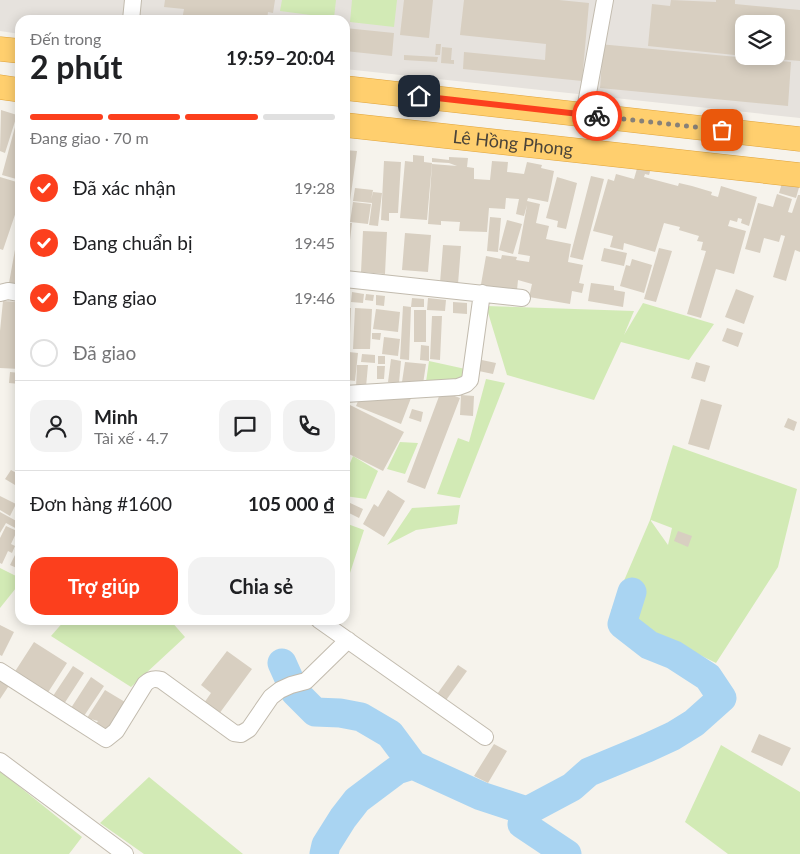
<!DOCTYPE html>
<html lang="vi">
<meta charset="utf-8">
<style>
body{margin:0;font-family:Lato,sans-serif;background:#f2f2f2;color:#202124;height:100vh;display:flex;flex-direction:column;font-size:19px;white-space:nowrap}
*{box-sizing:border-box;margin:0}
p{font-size:16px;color:#757577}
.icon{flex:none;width:28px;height:28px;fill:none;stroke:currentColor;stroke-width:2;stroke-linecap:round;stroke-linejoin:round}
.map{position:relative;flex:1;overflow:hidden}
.panel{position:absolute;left:15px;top:15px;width:335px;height:610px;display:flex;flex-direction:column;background:#fff;border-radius:15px;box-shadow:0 2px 12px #0003}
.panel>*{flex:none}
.buttons{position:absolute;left:735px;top:15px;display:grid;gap:10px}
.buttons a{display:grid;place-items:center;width:50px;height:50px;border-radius:10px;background:#fff;box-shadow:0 2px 12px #0003;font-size:25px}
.pin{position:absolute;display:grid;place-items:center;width:42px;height:42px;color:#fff;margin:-21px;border-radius:10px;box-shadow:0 2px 8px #0006}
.courier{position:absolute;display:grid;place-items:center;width:50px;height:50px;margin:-25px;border:4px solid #fc3f1d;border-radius:50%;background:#fff;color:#222;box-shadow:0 1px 6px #0007}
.head em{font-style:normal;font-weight:700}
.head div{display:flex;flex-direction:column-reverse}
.head{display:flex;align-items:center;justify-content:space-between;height:85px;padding:0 15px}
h1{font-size:32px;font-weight:700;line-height:38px}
.bar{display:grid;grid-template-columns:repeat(4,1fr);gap:8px 5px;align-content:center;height:60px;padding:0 15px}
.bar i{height:6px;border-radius:4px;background:#e0e0e0}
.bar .on{background:#fc3f1d}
.bar p{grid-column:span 4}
.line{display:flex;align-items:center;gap:12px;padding:0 15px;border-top:1px solid #e0e0e0}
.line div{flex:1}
.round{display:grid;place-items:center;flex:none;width:52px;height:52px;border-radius:15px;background:#f2f2f2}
ol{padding:0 15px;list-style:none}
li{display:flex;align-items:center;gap:15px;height:55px}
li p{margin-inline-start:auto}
li .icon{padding:5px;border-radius:50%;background:#fc3f1d;color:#fff;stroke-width:4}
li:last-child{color:#757577}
li i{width:28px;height:28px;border:2px solid #e0e0e0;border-radius:50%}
.primary-button{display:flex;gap:10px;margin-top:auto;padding:10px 15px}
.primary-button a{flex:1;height:58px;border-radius:15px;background:#fc3f1d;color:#fff;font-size:20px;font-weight:700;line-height:58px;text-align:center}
.primary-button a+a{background:#f2f2f2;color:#202124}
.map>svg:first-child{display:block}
.industrial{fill:#e6e2dd;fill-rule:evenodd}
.green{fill:#d2eab5;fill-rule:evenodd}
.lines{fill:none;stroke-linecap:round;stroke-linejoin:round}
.river{stroke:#a9d4f2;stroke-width:29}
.building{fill:#d8cfc1}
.minor-casing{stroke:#c2bbae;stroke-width:18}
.highway-casing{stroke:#e0a43c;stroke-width:25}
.minor{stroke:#fff;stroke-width:16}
.highway{stroke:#ffcf6e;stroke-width:24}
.done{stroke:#878178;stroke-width:5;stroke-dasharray:0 9}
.route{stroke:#fc3f1d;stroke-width:6}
.labels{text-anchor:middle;stroke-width:4;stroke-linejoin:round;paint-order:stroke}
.street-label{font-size:18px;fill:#4b4439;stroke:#fff}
</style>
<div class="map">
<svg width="800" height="854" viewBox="0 0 800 854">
<rect width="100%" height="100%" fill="#f6f3ec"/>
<path class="industrial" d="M0 0H800V118L345 69V20H20V34L0 31ZM744 24H776V56H744Z"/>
<path class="green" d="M282 0H336L334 18 280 11Z
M352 0H397L394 27 350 22Z
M643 303 714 324 689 360 621 342 594 400 507 375 486 306 634 311 624 335Z
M429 361 470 370 466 379 426 382Z
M486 379 505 383 460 498 437 494 458 438 469 442Z
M400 442 418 443 405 474 387 469Z
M673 445 797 489 778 567 716 663 611 611 650 520ZM651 520 672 528 668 545 651 521Z
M353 456 378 471 366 499 345 496V475Z
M460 505 457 524 416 530 387 545 412 508Z
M345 523 364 530 350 573H345Z
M0 568 20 578V583L0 608Z
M65 620H170L185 637 131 687 51 636Z
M721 745 800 792V854H728L685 822Z
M0 771 82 837 69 854H0Z
M149 777 243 854H144L100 823Z"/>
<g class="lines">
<path class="river" d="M282 663 295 692 315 712 340 713 361 717 390 734 413 765
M324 854 326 845 343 818 357 800 397 770 413 765 481 796 527 811
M567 854 522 824 527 811 572 787 589 772 647 748 673 736 694 723 722 698 708 677 674 655 649 645 622 624 632 592"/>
</g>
<path class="building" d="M165 0H275L273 13 268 12 267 20H182L184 9 164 7Z
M404 0H433L429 38 400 35Z
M464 0H559L589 3 582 81 463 69 464 52 545 60 546 44 460 35Z
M671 0 716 2V0H735V4L800 10V61L765 58V56H776V24H744V56L648 46 652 4 670 6Z
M345 28 394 33 392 56 345 51Z
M436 44H441L440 55H435Z
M599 44 791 62 788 106 600 88 602 61Z
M442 47 452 48 451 60H454V64L441 63Z
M404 55 438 57 437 62 404 60Z
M1 110 17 115 5 153 0 151Z
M18 116H20V180L2 175Z
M345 150 357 151 347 222 345 221Z
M413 155 424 156V162L432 163 427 220 400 218 405 161 413 162Z
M449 157 468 158 467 167 474 168V179L490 180 492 161 508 162 507 172 524 174 527 162 542 165 541 168 554 171 548 202 528 198 527 201 540 204 536 223 549 226 546 239 571 244 568 262 583 265 579 283 584 284 582 293 572 291 570 304 529 297 532 284 518 280 517 290H480L486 256 501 259 502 255 517 257 516 260 529 262 530 256 518 254 527 205 524 216 516 214 519 199 506 198 505 209 489 208 487 232 459 231 460 222 441 221V225L428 224 432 164 457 166 449 163 432 162V158L449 160Z
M640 158 653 162 649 175 645 174 644 177 678 186 679 183 692 186 712 192 711 195 718 197 721 186 757 197 749 226 741 223 742 219 738 218 737 222 730 220 728 226 746 231 734 274 716 269 701 318 687 314 706 251 701 250 703 242 697 241 699 236 679 230 680 227 664 223 655 252 624 243 623 250 610 247 613 236 593 231 608 179 614 181 616 174 634 179Z
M384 161 401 162 398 213H389V221L381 220Z
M786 170 800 184 796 198 779 193Z
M591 176 604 179 583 260 570 257Z
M0 177 20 183V200L3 250 0 249Z
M557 177 577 183 566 229 557 227 558 221 546 218Z
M355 188 373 190 371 200 373 192 382 193 378 226 369 225 372 203 353 201Z
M777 194 792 199 788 212 792 213 798 195H800V252L795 250 786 281 773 277 785 236 781 235 779 242 764 238 760 253 745 249 758 203 773 207Z
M353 202 371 204 368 224 350 222Z
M490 217 501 218 498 252 487 251Z
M507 220 522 224 513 254 499 250Z
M345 223H352L346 275H345Z
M363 231 387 232 385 274 361 272Z
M405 233 431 235 428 272 402 270Z
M16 244 20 245V285L9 283Z
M443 245 461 246 458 284 440 283Z
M604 248 627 253 624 266 601 261Z
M659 248 672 251 656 302 644 299Z
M632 259 652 265 644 293 620 286 626 265 630 266Z
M591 283 614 286V290L625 292 623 307 588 301Z
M736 289 754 296 744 324 725 317Z
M352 292 364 294 363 303 351 302Z
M366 294 374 295 373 301 365 300Z
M376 295 385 296 384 306 376 305Z
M412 298 424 299V307H411Z
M428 298 446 300 445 311 427 310Z
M3 301 20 302V369L0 368V331Z
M453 302 467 303V314L453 313Z
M403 306 411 307 409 360 400 359Z
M345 308H351L350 334H345Z
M355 308 372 309 370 349H353Z
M376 309 400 312 398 332 373 329Z
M414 310H426V342H414Z
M432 316H442L440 360 430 359Z
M727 328 743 333 738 347 722 341Z
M372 333H381L380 340 372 339Z
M384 337 400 339 398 356 382 354Z
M345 338 350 339V351H345Z
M421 345 429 346V361L420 360Z
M349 352 358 353 355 381 346 380Z
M362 354 375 355V363L361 362Z
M378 356H385V364H378Z
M391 359 401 361 399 383 388 382Z
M477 359 496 363 493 374 474 370Z
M405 362 426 364 423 384 402 382Z
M696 362 710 366 705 382 691 378Z
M357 365H368L366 387H356Z
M377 366H385L384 379H377Z
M10 372 20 373V384L9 383Z
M441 391 460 398 425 489 407 482Z
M361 394 379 401 382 396 390 400 392 395 411 398 401 424 356 406Z
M461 395 474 396 473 416 460 415Z
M701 399 722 405 709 450 688 444Z
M346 403 404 432 383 471 345 452V406Z
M412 409 423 412 421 422 409 418Z
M788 418 797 422 794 431 784 427Z
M11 470 20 475V488L5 479Z
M388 490 405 501 384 537 363 524 374 504 378 507Z
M0 496 16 504 10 516 0 510Z
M348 502 363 509 359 518 345 511Z
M0 512 20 523 19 530 6 523 0 533Z
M6 526 17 531 11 544 15 546 12 553 8 551 2 564 0 563V538Z
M678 531 692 536 688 547 674 541Z
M20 545V567L19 569 10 565Z
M0 625 14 632 2 656 0 655Z
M34 642 67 663 47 694 14 673Z
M227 651 252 669 219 714 204 703 211 693 201 685Z
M458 665 467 671 444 703 435 697Z
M73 666 84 673 64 704 53 696Z
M91 677 104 686 84 716 71 708Z
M0 678 10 684 0 699Z
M105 690 125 702 107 732 95 725 98 721 87 718Z
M759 734 791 748 782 766 751 752Z
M494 744 507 751 488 783 474 776Z"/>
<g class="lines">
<g class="minor-casing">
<path id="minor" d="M131 20 133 0
M584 115 605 0
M345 279 522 298
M0 293 8 291 20 293
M345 394 458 387 466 384 470 380 482 293
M319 620 485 737
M0 671 106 739 116 731 145 684C150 679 154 678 161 680L234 733 241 734 249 729 271 697 280 690 291 685 306 681 348 640
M0 761 125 854"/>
</g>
<g class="highway-casing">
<g id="highway">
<path d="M0 49 20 51"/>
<path d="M0 87 20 90"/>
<path d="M345 88 800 139"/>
<path id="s1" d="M345 125 800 175"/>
</g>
</g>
<use href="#minor" class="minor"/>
<use href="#highway" class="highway"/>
</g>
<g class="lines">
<path class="done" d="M597 116 722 130"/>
<path class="route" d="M419 96 597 116"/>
</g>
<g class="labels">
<g class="street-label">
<text dy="6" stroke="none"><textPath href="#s1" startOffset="169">Lê Hồng Phong</textPath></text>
</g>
</g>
</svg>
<div class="buttons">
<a><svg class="icon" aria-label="layers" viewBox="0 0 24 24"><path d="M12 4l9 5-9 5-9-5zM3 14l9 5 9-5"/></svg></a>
</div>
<div class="pin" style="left:722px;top:130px;background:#ea580c"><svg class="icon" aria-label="bag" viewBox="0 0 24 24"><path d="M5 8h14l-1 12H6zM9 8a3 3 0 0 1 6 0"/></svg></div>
<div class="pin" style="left:419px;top:96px;background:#1f2937"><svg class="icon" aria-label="home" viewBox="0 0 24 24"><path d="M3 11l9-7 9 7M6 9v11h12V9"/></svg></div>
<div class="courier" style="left:597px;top:116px"><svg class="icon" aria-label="bike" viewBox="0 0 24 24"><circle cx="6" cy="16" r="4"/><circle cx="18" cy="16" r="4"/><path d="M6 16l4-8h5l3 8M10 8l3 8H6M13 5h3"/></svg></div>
<section class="panel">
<div class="head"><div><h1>2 phút</h1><p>Đến trong</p></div><em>19:59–20:04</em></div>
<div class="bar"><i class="on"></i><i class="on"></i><i class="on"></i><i></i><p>Đang giao · 70 m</p></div>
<ol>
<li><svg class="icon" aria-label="check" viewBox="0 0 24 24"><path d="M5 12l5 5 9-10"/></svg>Đã xác nhận<p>19:28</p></li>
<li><svg class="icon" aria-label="check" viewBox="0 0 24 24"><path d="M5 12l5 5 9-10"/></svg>Đang chuẩn bị<p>19:45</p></li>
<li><svg class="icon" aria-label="check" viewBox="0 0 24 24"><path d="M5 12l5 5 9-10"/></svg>Đang giao<p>19:46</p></li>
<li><i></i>Đã giao</li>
</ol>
<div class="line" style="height:90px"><a class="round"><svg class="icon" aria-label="person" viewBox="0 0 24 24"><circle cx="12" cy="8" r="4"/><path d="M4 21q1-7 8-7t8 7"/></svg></a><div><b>Minh</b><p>Tài xế · 4.7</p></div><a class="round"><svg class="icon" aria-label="chat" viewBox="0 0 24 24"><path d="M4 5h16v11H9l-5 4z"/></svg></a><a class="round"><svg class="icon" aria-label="phone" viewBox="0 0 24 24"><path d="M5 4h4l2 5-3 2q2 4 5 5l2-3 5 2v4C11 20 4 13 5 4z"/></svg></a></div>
<div class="line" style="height:65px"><div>Đơn hàng #1600</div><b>105 000 ₫</b></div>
<div class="primary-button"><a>Trợ giúp</a><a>Chia sẻ</a></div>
</section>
</div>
